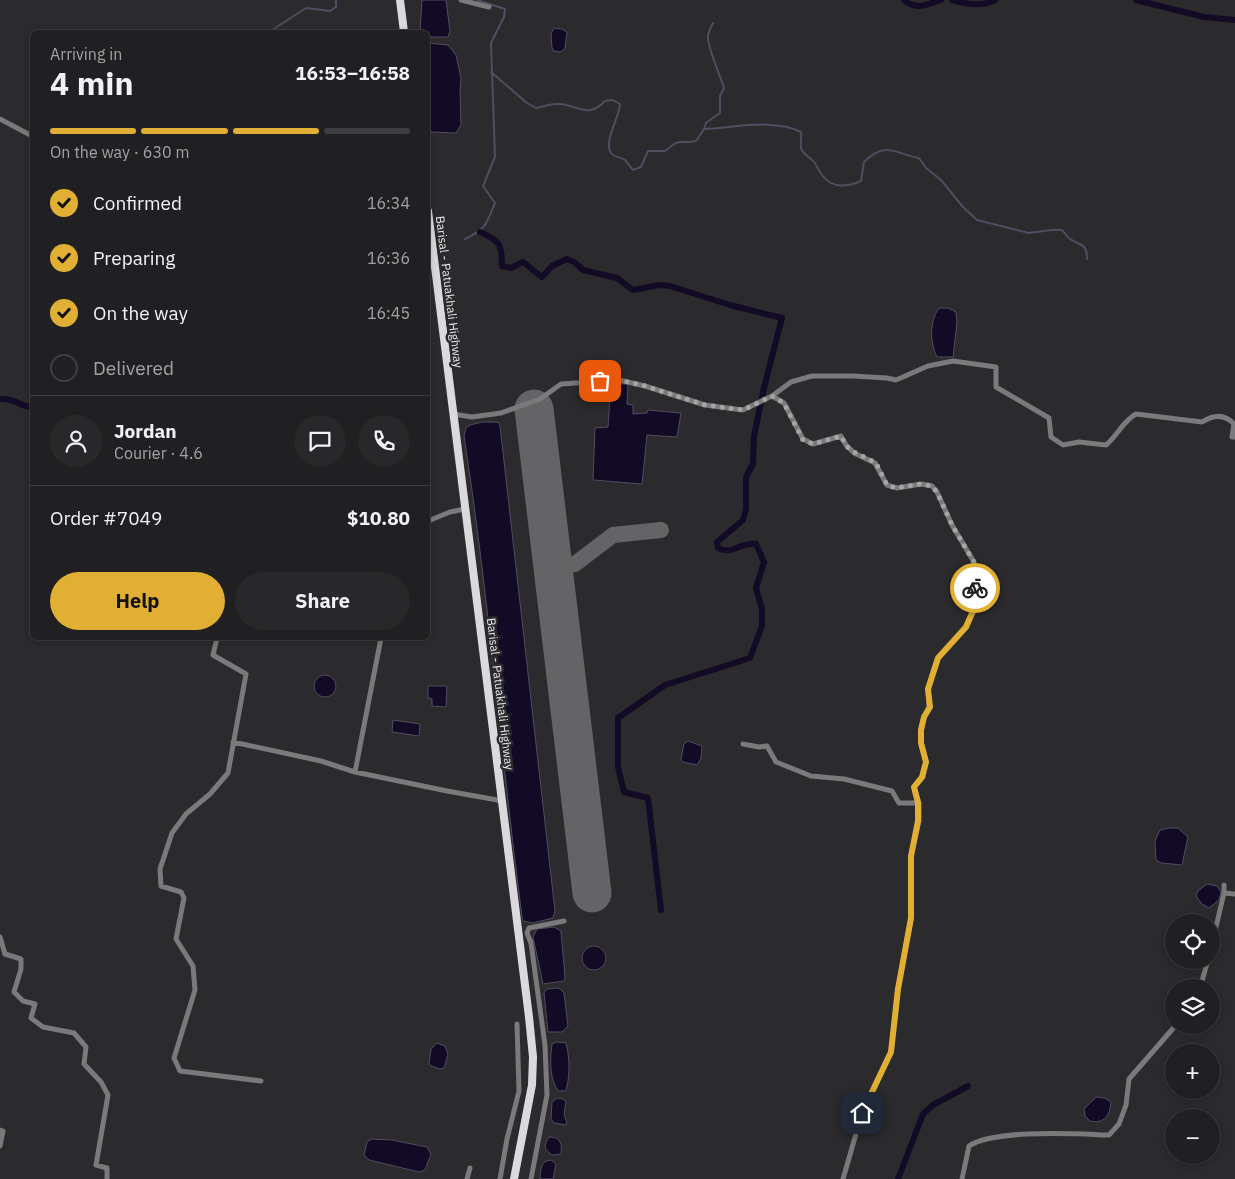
<!DOCTYPE html>
<meta charset="utf-8">
<style>
body{margin:0;font-family:"IBM Plex Sans",sans-serif;background:#28282a;color:#f1f3f6;height:100vh;display:flex;flex-direction:column;font-size:19px;white-space:nowrap}
*{box-sizing:border-box;margin:0}
p{font-size:16px;color:#a2a3a5}
.icon{flex:none;width:28px;height:28px;fill:none;stroke:currentColor;stroke-width:2;stroke-linecap:round;stroke-linejoin:round}
.map{position:relative;flex:1;overflow:hidden}
.side{position:absolute;left:30px;top:30px;width:400px;height:610px;display:flex;flex-direction:column;background:#202022;border-radius:8px;box-shadow:0 2px 8px #0003,0 0 0 1px #3d3e40}
.side>*{flex:none}
.tools{position:absolute;left:1165px;top:914px;display:grid;gap:10px}
.tools a{display:grid;place-items:center;width:55px;height:55px;border-radius:50%;background:#202022;box-shadow:0 2px 8px #0003,0 0 0 1px #3d3e40;font-size:25px}
.pin{position:absolute;display:grid;place-items:center;width:42px;height:42px;color:#fff;margin:-21px;border-radius:10px;box-shadow:0 2px 8px #0006}
.courier{position:absolute;display:grid;place-items:center;width:50px;height:50px;margin:-25px;border:4px solid #e1af34;border-radius:50%;background:#fff;color:#222;box-shadow:0 1px 6px #0007}
.head em{font-style:normal;font-weight:700}
.head div{display:flex;flex-direction:column-reverse}
.head{display:flex;align-items:center;justify-content:space-between;height:85px;padding:0 20px}
h1{font-size:32px;font-weight:700;line-height:38px}
.bar{display:grid;grid-template-columns:repeat(4,1fr);gap:8px 5px;align-content:center;height:60px;padding:0 20px}
.bar i{height:6px;border-radius:4px;background:#3d3e40}
.bar .selected{background:#e1af34}
.bar p{grid-column:span 4}
.line{display:flex;align-items:center;gap:12px;padding:0 20px;border-top:1px solid #3d3e40}
.line div{flex:1}
.round{display:grid;place-items:center;flex:none;width:52px;height:52px;border-radius:26px;background:#28282a}
ol{padding:0 20px;list-style:none}
li{display:flex;align-items:center;gap:15px;height:55px}
li p{margin-inline-start:auto}
li .icon{padding:5px;border-radius:50%;background:#e1af34;color:#111;stroke-width:4}
li:last-child{color:#a2a3a5}
li i{width:28px;height:28px;border:2px solid #3d3e40;border-radius:50%}
.action{display:flex;gap:10px;margin-top:auto;padding:10px 20px}
.action a{flex:1;height:58px;border-radius:30px;background:#e1af34;color:#111;font-size:20px;font-weight:700;line-height:58px;text-align:center}
.action a+a{background:#28282a;color:#f1f3f6}
.map>svg:first-child{display:block}
.water{fill:#130a26;stroke:#534c60}
.lines{fill:none;stroke-linecap:round;stroke-linejoin:round}
.stream{stroke:#534c60;stroke-width:2}
.canal{stroke:#130a26;stroke-width:6}
.taxiway{stroke:#646466;stroke-width:16}
.runway{stroke:#646466;stroke-width:39}
.minor{stroke:#7a797b;stroke-width:5}
.trunk{stroke:#dad9dc;stroke-width:8}
.done{stroke:#a5a5a7;stroke-width:5;stroke-dasharray:0 9}
.route{stroke:#e1af34;stroke-width:6}
.labels{text-anchor:middle;stroke-width:5;stroke-linejoin:round;paint-order:stroke}
.street-label{font-size:12px;fill:#e7e7e9;stroke:#2b2a2d}
</style>
<div class="map">
<svg width="1235" height="1179" viewBox="0 0 1235 1179">
<rect width="100%" height="100%" fill="#2b2a2d"/>
<path class="water" d="M422 0H446L450 31 448 37H428V32H420Z
M554 28 562 29 567 32 565 48 561 52 554 51 552 48 551 34Z
M428 43 448 45 456 55 461 78 460 93 461 125 456 133 432 132 428 128Z
M939 308H948L956 312 957 322 953 357H937C930 343 929 322 939 308Z
M611 384H628L627 404 633 405V414L647 413 648 410 681 413 677 437 647 435 642 484 593 480 595 428 608 427Z
M482 422H496L499 423 500 426 555 911 553 918 533 923 523 921 522 917C501 757 489 596 464 436L466 428 470 425Z
M314 686a11 11 0 1 1 22 0a11 11 0 1 1-22 0Z
M428 686H447L446 707 432 706V699L428 698Z
M393 720 420 724 419 736 392 732Z
M688 741 702 746 701 758 697 765 683 762 681 759 684 744Z
M1169 828H1178L1188 837 1182 865 1161 863 1156 860 1155 841 1160 830Z
M1207 884 1217 886 1221 892 1219 900 1209 908 1202 904 1196 896 1198 891Z
M554 927 561 931 565 978 564 981 543 984 533 937 537 929Z
M582 958a12 12 0 1 1 24 0a12 12 0 1 1-24 0Z
M557 988 560 989 564 993 568 1026 562 1032H548L544 993 547 989Z
M556 1042 566 1043C570 1059 570 1075 566 1091H558C549 1077 550 1060 552 1044Z
M437 1043 445 1046 448 1054 444 1068 440 1069 431 1066 429 1063 431 1049Z
M1096 1097 1105 1098 1111 1102C1110 1116 1104 1124 1090 1121L1085 1116 1084 1109Z
M557 1098 563 1099 566 1102 564 1114 567 1123 566 1125 554 1123 551 1119 552 1102Z
M549 1137C561 1137 562 1144 561 1154L553 1155C544 1151 543 1145 549 1137Z
M372 1139 392 1140 427 1147 431 1154 425 1170 419 1172 369 1160 364 1155 367 1142Z
M551 1160 556 1164 553 1179H540C541 1169 540 1161 551 1160Z"/>
<g class="lines">
<path class="stream" d="M269 32 306 8 330 11 336 7V0
M491 72 527 103 536 108C542 107 550 104 556 104 575 102 586 121 605 101L613 100 620 104C620 116 603 142 611 153 615 158 621 157 625 160 628 163 630 167 633 170L641 167 648 151H665C683 136 677 145 696 141L704 129C734 128 774 118 801 132 802 138 800 143 801 148 802 154 810 157 814 162 817 166 819 171 822 175 832 189 847 187 861 181L864 162C885 141 894 153 919 158L926 168 941 180 963 207 977 220 1029 233 1051 230H1062C1065 233 1067 237 1070 239 1081 246 1087 243 1087 259
M704 129 706 123 720 113V96L724 88C721 77 706 45 708 35 709 31 711 27 713 23
M465 239C486 229 486 225 495 203L483 186 495 157 491 43 504 17 505 9 477 0"/>
<path class="canal" d="M904 0C916 11 928 4 941 0
M952 0C967 4 981 7 995 0
M1136 0 1204 17 1235 20
M480 232C500 240 502 245 502 266L511 268 523 262 542 277 552 266 567 259 574 262 583 270 617 278 633 290 659 285 670 286 730 305 782 318 764 388 754 436 753 464 746 477V509L743 520 717 542 718 548C732 556 742 541 756 544L764 562 756 588 762 609V626L750 658 665 685 618 718V767L624 792 648 798 661 910
M0 399C16 398 20 407 32 407
M898 1179 923 1114 933 1105 968 1086"/>
<path class="taxiway" d="M553 567 575 564 613 535 661 530"/>
<path class="runway" d="M534 409 592 893"/>
<path class="minor" d="M461 0 489 7
M0 119 32 136
M453 414 472 417 501 413 540 399 561 384 619 380 645 386 705 405 743 410 772 396 791 382 812 376H853L887 378 896 380 928 366 953 361 996 367V387L1049 418 1051 437 1063 445 1079 442 1106 445C1117 436 1123 421 1136 414L1202 422C1213 415 1224 413 1234 424L1232 437H1235
M428 521 450 512 465 509
M217 638 213 655 246 674 228 773 210 794 186 814 172 833 160 869 161 886 181 892 184 898 176 939 193 966 195 990 174 1058 180 1071 261 1081
M233 742 321 761 355 772 447 791 503 801
M743 744 759 747 767 746 776 762 811 776 844 779 892 791 899 803H919L914 787 923 777 926 762 921 743V730L924 717 929 707 928 689 938 658 966 627 973 609 975 586 974 562 952 525 937 492 932 486 921 484 897 488 887 485 875 463 854 453 846 445 841 436 813 444 803 439 784 403 772 396
M355 772 381 638
M1224 893 1235 894
M0 937 5 954 21 959V969L14 992 23 1001 35 1004 31 1018 43 1027 74 1033 86 1047 84 1064 101 1082 108 1095 96 1165 107 1168V1179
M1211 948 1224 893V885
M1200 988 1208 960
M0 1130 3 1131 0 1146
M467 1179 470 1168
M500 1179 507 1139 519 1091 517 1024
M531 1179 547 1095 545 1045 531 943 527 933 529 928 564 921
M843 1179 862 1113 891 1052 898 989 911 918V856L919 821V803
M962 1179 969 1146C994 1129 1077 1134 1109 1135L1119 1124 1126 1105 1129 1079 1176 1025"/>
<path class="trunk" d="M400 0 404 32
M428 211 529 1017 533 1057 532 1085 514 1179"/>
</g>
<g class="lines">
<path class="done" d="M600 381 619 380 645 386 705 405 743 410 772 396 784 403 803 440 813 444 841 436 846 446 854 452 876 463 887 485 896 488 921 484 932 486 937 492 952 525 974 562 975 588"/>
<path class="route" d="M862 1113 891 1052 898 989 911 918V856L918 821V803L914 787 922 777 926 762 921 743V730L924 717 930 707 928 689 938 658 966 627 974 609 975 588"/>
</g>
<g class="labels">
<g class="street-label">
<text transform="translate(449 292) rotate(83)" y="4">Barisal - Patuakhali Highway</text>
<text transform="translate(500 694) rotate(83)" y="4">Barisal - Patuakhali Highway</text>
</g>
</g>
</svg>
<div class="tools">
<a><svg class="icon" aria-label="locate" viewBox="0 0 24 24"><circle cx="12" cy="12" r="6"/><path d="M12 2v4M12 18v4M2 12h4M18 12h4"/></svg></a>
<a><svg class="icon" aria-label="layers" viewBox="0 0 24 24"><path d="M12 4l9 5-9 5-9-5zM3 14l9 5 9-5"/></svg></a>
<a>+</a>
<a>−</a>
</div>
<div class="pin" style="left:600px;top:381px;background:#ea580c"><svg class="icon" aria-label="bag" viewBox="0 0 24 24"><path d="M5 8h14l-1 12H6zM9 8a3 3 0 0 1 6 0"/></svg></div>
<div class="pin" style="left:862px;top:1113px;background:#1f2937"><svg class="icon" aria-label="home" viewBox="0 0 24 24"><path d="M3 11l9-7 9 7M6 9v11h12V9"/></svg></div>
<div class="courier" style="left:975px;top:588px"><svg class="icon" aria-label="bike" viewBox="0 0 24 24"><circle cx="6" cy="16" r="4"/><circle cx="18" cy="16" r="4"/><path d="M6 16l4-8h5l3 8M10 8l3 8H6M13 5h3"/></svg></div>
<section class="side">
<div class="head"><div><h1>4 min</h1><p>Arriving in</p></div><em>16:53–16:58</em></div>
<div class="bar"><i class="selected"></i><i class="selected"></i><i class="selected"></i><i></i><p>On the way · 630 m</p></div>
<ol>
<li><svg class="icon" aria-label="check" viewBox="0 0 24 24"><path d="M5 12l5 5 9-10"/></svg>Confirmed<p>16:34</p></li>
<li><svg class="icon" aria-label="check" viewBox="0 0 24 24"><path d="M5 12l5 5 9-10"/></svg>Preparing<p>16:36</p></li>
<li><svg class="icon" aria-label="check" viewBox="0 0 24 24"><path d="M5 12l5 5 9-10"/></svg>On the way<p>16:45</p></li>
<li><i></i>Delivered</li>
</ol>
<div class="line" style="height:90px"><a class="round"><svg class="icon" aria-label="person" viewBox="0 0 24 24"><circle cx="12" cy="8" r="4"/><path d="M4 21q1-7 8-7t8 7"/></svg></a><div><b>Jordan</b><p>Courier · 4.6</p></div><a class="round"><svg class="icon" aria-label="chat" viewBox="0 0 24 24"><path d="M4 5h16v11H9l-5 4z"/></svg></a><a class="round"><svg class="icon" aria-label="phone" viewBox="0 0 24 24"><path d="M5 4h4l2 5-3 2q2 4 5 5l2-3 5 2v4C11 20 4 13 5 4z"/></svg></a></div>
<div class="line" style="height:65px"><div>Order #7049</div><b>$10.80</b></div>
<div class="action"><a>Help</a><a>Share</a></div>
</section>
</div>
